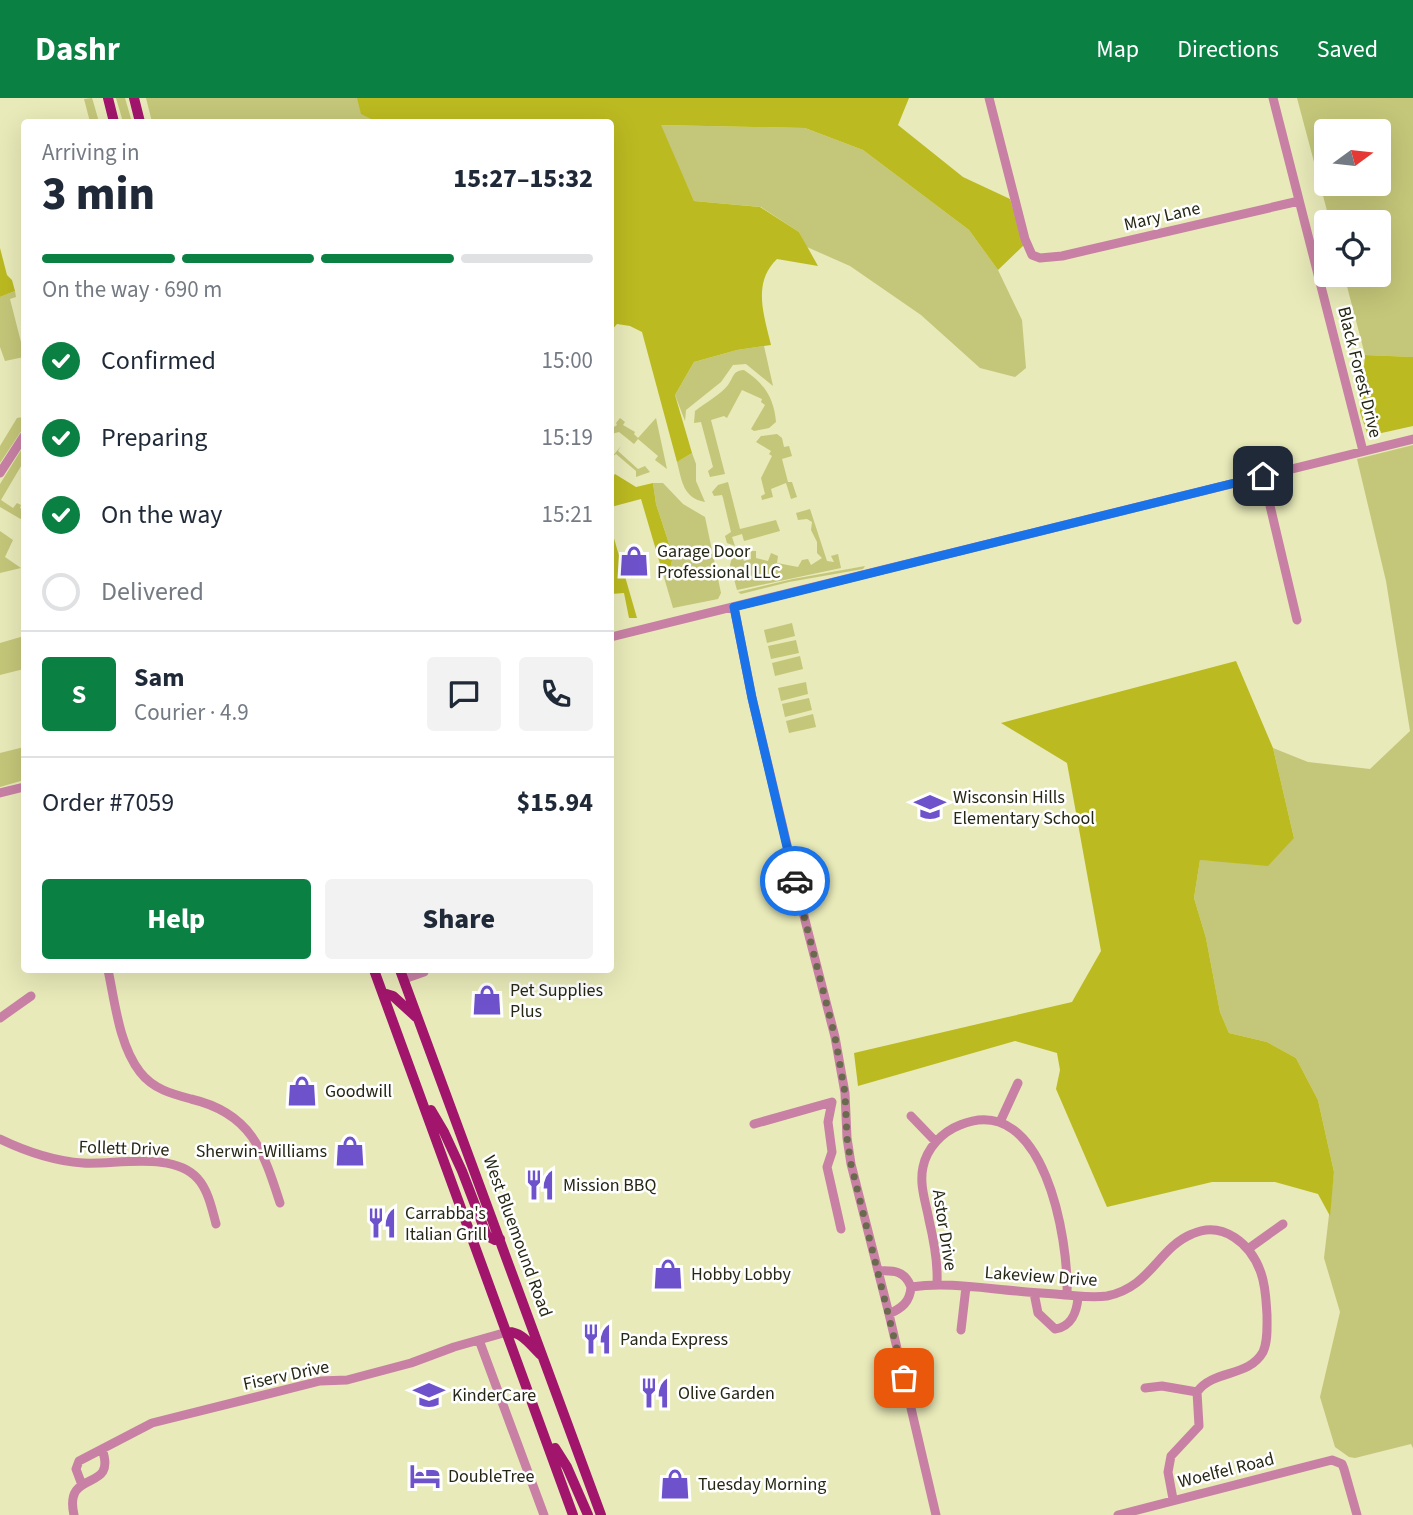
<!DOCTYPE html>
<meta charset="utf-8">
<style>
body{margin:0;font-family:"Source Sans 3",sans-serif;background:#f2f2f3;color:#1f2937;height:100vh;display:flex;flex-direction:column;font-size:26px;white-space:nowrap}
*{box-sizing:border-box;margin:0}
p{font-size:23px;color:#747a83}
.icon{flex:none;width:38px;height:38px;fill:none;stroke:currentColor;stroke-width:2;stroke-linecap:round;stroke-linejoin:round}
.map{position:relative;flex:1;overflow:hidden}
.sheet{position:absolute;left:21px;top:21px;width:593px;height:854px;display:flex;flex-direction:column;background:#fff;border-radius:7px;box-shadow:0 7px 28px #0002}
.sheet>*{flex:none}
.needle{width:46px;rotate:75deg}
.buttons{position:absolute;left:1314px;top:21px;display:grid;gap:14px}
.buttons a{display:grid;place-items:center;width:77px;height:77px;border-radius:7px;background:#fff;box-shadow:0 7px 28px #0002;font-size:35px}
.pin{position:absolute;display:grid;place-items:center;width:60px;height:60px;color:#fff;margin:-30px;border-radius:14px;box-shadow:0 4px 10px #0006}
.courier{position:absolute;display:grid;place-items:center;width:70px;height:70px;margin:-35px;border:5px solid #1a73e8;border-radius:50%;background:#fff;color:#222;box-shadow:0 2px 9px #0007}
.summary em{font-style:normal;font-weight:800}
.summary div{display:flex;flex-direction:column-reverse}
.summary{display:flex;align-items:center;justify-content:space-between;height:119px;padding:0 21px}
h1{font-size:46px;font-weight:800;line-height:52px}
.bar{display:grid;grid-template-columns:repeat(4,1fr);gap:10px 7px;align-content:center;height:84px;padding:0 21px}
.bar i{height:9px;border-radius:5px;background:#e0e1e3}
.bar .selected{background:#0b8043}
.bar p{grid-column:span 4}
.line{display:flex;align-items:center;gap:18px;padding:0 21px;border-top:2px solid #e0e1e3}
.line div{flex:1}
.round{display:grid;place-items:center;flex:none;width:74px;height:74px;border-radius:7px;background:#f2f2f3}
ol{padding:0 21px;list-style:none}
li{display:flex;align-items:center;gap:21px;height:77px}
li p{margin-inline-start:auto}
li .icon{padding:7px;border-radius:50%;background:#0b8043;color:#fff;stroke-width:4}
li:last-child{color:#747a83}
li i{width:38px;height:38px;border:4px solid #e0e1e3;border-radius:50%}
.action{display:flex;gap:14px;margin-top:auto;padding:14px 21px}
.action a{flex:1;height:80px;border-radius:7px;background:#0b8043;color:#fff;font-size:28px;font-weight:800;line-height:80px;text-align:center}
.action a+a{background:#f2f2f3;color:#1f2937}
header{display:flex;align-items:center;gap:42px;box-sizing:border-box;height:98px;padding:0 35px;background:#0b8043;color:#fff}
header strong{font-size:33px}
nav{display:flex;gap:38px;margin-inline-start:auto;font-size:24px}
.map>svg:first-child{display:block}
.green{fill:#c4c679;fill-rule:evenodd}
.forest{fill:#bbba21}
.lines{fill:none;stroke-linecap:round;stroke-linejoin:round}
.minor{stroke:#c881a4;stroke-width:9}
.major{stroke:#a1166c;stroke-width:10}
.done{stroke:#6a6b4e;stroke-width:7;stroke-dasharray:0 12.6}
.route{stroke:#1a73e8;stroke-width:9}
.labels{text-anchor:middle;stroke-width:5;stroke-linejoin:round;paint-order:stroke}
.street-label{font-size:18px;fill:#262714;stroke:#fff}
.poi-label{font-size:18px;fill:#262714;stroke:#fff;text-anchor:start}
</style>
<header>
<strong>Dashr</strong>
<nav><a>Map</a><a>Directions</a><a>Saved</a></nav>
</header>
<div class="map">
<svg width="1413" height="1417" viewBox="0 0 1413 1417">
<rect width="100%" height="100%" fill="#e8eab9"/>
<path class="green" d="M92 0 93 3 99 24H90L84 1Z
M116 0H125L132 24H123Z
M146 0H577L583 24H152Z
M1297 0H1413V259L1365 257 1344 177H1379V124H1330ZM1326 33H1379V86H1326Z
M660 27 805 30 863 52 969 132 998 172 1022 222 1026 270 1015 279 980 270 921 217 850 168 807 149 799 134 761 109 694 103Z
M15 193 16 199 10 201 21 244H24V259L5 263 0 249V199Z
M764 248 773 288 746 266 733 267 721 284 686 312 685 323 675 297 694 264 737 252Z
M744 272C764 285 774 300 776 324L769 330 754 333 751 331 765 307 761 304 762 301 742 292 727 320 724 318 711 322 725 376 710 379 708 373 713 369 701 324 694 325 695 313C705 305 720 297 728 287 734 279 732 273 744 272Z
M23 319 24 329 0 365V348L17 320Z
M620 320 625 324 623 327 635 334 634 336 638 340 656 320 667 371 655 362 658 358 638 341 634 346 619 334 611 336V331L617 327 616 325Z
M777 336 782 340 784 349 789 348 792 358 782 361 788 384H792L797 399 791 401 786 385 771 391 773 399 762 402 761 398 765 396 761 380 772 358 769 356 771 353 756 344 761 338Z
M1413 347V1350L1411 1346 1355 1360 1349 1359 1335 1349 1320 1299 1340 1214 1324 1160 1334 1074 1318 1002 1296 960 1267 944 1229 935 1220 914 1206 840 1194 800 1200 762 1223 763 1294 740 1273 650 1308 664 1370 671 1410 633 1386 483 1357 361Z
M621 348 618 353 638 371 645 368 650 374 636 379V373L616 356 611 360Z
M23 349 24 363 1 402 13 410 17 405 21 407 20 410 24 412V423L0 409V386Z
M692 355 696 366V383L705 404C683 400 682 383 677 364Z
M728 384 740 431 776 422 780 433 744 443 742 436 732 439 735 448 727 445 725 438 731 434 723 400 722 397 714 398 712 394 718 387Z
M653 385H663L683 406 705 419 721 495 718 501 673 510 663 476 670 471 673 458 656 406Z
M810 411 827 463 834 464 831 458 838 456 841 470 737 492 730 467 732 459 740 456 744 463 751 461V453H756V460L768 463 771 455 778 458 777 465 798 469 802 462 808 461 811 467 822 460 817 455V444L811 432 812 424 807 421 798 422 796 415Z
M0 433 13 442 5 459 21 470 24 468V477L21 470 0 475Z
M865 468 863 471 789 484 741 496 738 494 793 481Z
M792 525 795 538 767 545 764 532Z
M24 538V571L0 577V545Z
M796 542 799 555 771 561 768 548Z
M800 558 803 571 775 578 772 565Z
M806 584 808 596 781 603 778 590Z
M809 600 812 612 785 619 782 606Z
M813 616 816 629 789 635 786 623Z
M24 649V682L0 689V655Z"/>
<path class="forest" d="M357 0H909L898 27 963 79 1010 101 1024 147 998 172 969 132 863 52 805 30 661 27 694 103 760 109 799 134 818 168 777 161C752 185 764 217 771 247L737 252 694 264 675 297 692 355 677 364 642 234 630 228 617 226 611 233V24H377L361 16Z
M0 150 7 177 12 182 15 193 0 199Z
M1365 257 1413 259V328L1368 338 1360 314Z
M615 376 636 389 653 385 656 406 673 458 670 471 663 476 641 401 611 409V381Z
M611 430 637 520H629L624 495 611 496Z
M1236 563 1273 650 1294 740 1268 768 1200 762 1194 800 1206 840 1220 914 1229 935 1267 944 1296 960 1318 1002 1334 1074 1330 1118 1318 1096 1275 1084H1212L1107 1109 1056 991 1060 972 1057 955 1015 943 858 988 854 955 1072 904 1101 853 1067 665 1001 625Z"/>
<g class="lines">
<path class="minor" d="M989 0 1025 141 1032 157 1040 160 1062 158 1299 103
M1273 0 1363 353
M0 375 24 338
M1263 378 1297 522
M734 509 752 600 805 822 835 939 845 995 847 1040 851 1066 889 1216 936 1417
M611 539 1413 341
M0 695 24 689
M108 872C115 904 119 947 140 974 153 991 172 996 191 1001 251 1015 263 1052 280 1105
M404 881 424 874 423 872
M0 920 31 898
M911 1018 936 1044
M1000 1024 1018 985
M754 1026 832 1004 828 1024 832 1054 827 1069 841 1131
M0 1041C27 1054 53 1063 83 1065 116 1067 174 1053 198 1081 208 1092 212 1111 216 1126
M1248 1151 1283 1126
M878 1173C894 1172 905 1173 911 1189
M937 1185C938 1164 934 1143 929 1122 926 1105 919 1087 923 1069 927 1050 942 1034 960 1027 1044 992 1069 1142 1067 1197
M911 1189C946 1184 981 1190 1017 1193 1033 1195 1049 1195 1065 1197 1080 1198 1092 1200 1107 1198 1151 1189 1158 1150 1192 1136 1223 1122 1251 1146 1261 1175 1266 1189 1266 1203 1267 1217 1267 1229 1268 1243 1263 1254 1248 1280 1214 1271 1197 1294L1199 1328 1171 1358 1168 1374 1173 1401
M1034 1195 1038 1215 1055 1231C1071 1229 1077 1214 1078 1199
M889 1216C902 1210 910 1204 911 1189
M961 1232 966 1189
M479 1242 544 1417
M1145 1290 1162 1288 1197 1294
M82 1387 76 1371 79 1363 152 1325 320 1283 347 1282 411 1265 454 1249 507 1234
M74 1417C63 1369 118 1396 102 1351
M1118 1417 1332 1362 1342 1366 1344 1371 1357 1417"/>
<path class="major" d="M108 0 114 24
M134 0 140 24
M374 872 573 1417
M400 872 601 1417
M383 895 393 898 416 919
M431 1012 444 1034 462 1073 487 1138 495 1142 500 1141
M507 1234C522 1233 531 1248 541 1257
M555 1350 567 1369 588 1417"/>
</g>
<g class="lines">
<path class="done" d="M795 783 835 939 845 995 847 1040 851 1066 904 1280"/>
<path class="route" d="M795 783 752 600 734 509 1263 378"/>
</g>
<defs>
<g id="shop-bare" transform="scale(2.415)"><path d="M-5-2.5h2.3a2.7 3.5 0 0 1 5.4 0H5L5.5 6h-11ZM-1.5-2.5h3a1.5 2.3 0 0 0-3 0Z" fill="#6e52cc" stroke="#fff" stroke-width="2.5" paint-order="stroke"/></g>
<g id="school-bare" transform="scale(2.415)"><path d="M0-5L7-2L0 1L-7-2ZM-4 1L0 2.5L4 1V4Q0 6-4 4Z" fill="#6e52cc" stroke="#fff" stroke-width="2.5" paint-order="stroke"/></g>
<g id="restaurant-bare" transform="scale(2.415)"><path d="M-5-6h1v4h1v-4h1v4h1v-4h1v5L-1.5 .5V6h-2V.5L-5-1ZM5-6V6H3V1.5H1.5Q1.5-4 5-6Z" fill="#6e52cc" stroke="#fff" stroke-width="2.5" paint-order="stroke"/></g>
<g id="hotel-bare" transform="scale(2.415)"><path d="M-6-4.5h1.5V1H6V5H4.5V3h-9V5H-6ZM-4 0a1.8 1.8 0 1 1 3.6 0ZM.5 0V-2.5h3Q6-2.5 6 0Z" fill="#6e52cc" stroke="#fff" stroke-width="2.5" paint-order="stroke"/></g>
</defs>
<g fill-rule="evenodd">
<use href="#shop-bare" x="634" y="463"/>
<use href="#school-bare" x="930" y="709"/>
<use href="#shop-bare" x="487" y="902"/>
<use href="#shop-bare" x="302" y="993"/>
<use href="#shop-bare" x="350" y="1053"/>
<use href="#restaurant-bare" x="540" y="1087"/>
<use href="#restaurant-bare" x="382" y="1125"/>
<use href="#shop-bare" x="668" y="1176"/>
<use href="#restaurant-bare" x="597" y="1241"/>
<use href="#restaurant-bare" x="655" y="1295"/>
<use href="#school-bare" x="429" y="1297"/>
<use href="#hotel-bare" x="425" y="1378"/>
<use href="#shop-bare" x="675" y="1386"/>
</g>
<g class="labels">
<g class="street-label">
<text transform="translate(1162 118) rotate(-13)" y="6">Mary Lane</text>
<text transform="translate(1360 274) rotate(76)" y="6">Black Forest Drive</text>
<text transform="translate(124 1050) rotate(2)" y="6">Follett Drive</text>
<text transform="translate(945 1132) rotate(81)" y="6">Astor Drive</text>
<text transform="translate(518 1138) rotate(70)" y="6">West Bluemound Road</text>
<text transform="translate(1041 1178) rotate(4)" y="6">Lakeview Drive</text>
<text transform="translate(286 1277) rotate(-12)" y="6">Fiserv Drive</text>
<text transform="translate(1226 1372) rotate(-14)" y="6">Woelfel Road</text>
</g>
<g class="poi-label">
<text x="657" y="459">Garage Door<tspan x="657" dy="21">Professional LLC</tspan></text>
<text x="953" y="705">Wisconsin Hills<tspan x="953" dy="21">Elementary School</tspan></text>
<text x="510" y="898">Pet Supplies<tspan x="510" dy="21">Plus</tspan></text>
<text x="325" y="999">Goodwill</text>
<text x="327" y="1059" text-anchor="end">Sherwin-Williams</text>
<text x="563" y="1093">Mission BBQ</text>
<text x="405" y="1121">Carrabba's<tspan x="405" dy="21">Italian Grill</tspan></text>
<text x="691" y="1182">Hobby Lobby</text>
<text x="620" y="1247">Panda Express</text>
<text x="678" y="1301">Olive Garden</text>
<text x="452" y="1303">KinderCare</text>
<text x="448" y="1384">DoubleTree</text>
<text x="698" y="1392">Tuesday Morning</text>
</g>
</g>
</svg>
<div class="buttons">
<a><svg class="needle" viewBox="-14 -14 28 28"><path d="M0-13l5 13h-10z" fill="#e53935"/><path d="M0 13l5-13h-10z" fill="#747a83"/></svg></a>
<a><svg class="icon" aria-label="locate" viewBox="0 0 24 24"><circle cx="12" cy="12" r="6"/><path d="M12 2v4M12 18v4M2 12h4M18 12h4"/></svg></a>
</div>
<div class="pin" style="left:904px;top:1280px;background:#ea580c"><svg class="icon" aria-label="bag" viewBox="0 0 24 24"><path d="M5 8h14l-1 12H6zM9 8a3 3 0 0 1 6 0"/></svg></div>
<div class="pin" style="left:1263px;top:378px;background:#1f2937"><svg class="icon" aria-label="home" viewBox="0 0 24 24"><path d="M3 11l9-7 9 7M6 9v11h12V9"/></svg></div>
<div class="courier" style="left:795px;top:783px"><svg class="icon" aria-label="car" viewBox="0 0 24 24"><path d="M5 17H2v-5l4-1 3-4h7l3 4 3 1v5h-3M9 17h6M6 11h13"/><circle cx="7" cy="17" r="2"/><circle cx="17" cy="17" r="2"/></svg></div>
<section class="sheet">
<div class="summary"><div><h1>3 min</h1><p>Arriving in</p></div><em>15:27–15:32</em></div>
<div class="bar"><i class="selected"></i><i class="selected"></i><i class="selected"></i><i></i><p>On the way · 690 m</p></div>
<ol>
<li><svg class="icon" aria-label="check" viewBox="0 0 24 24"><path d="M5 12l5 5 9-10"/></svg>Confirmed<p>15:00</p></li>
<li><svg class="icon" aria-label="check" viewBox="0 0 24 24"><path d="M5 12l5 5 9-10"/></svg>Preparing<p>15:19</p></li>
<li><svg class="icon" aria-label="check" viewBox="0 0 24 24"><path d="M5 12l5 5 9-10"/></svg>On the way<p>15:21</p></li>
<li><i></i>Delivered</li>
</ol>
<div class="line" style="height:126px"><b class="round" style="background:#0b8043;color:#fff">S</b><div><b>Sam</b><p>Courier · 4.9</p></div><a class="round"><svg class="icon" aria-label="chat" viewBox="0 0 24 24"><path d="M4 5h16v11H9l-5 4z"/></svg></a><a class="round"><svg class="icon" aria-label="phone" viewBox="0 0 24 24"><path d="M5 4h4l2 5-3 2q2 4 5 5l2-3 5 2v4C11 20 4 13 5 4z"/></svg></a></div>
<div class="line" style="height:91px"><div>Order #7059</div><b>$15.94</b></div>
<div class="action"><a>Help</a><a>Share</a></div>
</section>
</div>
